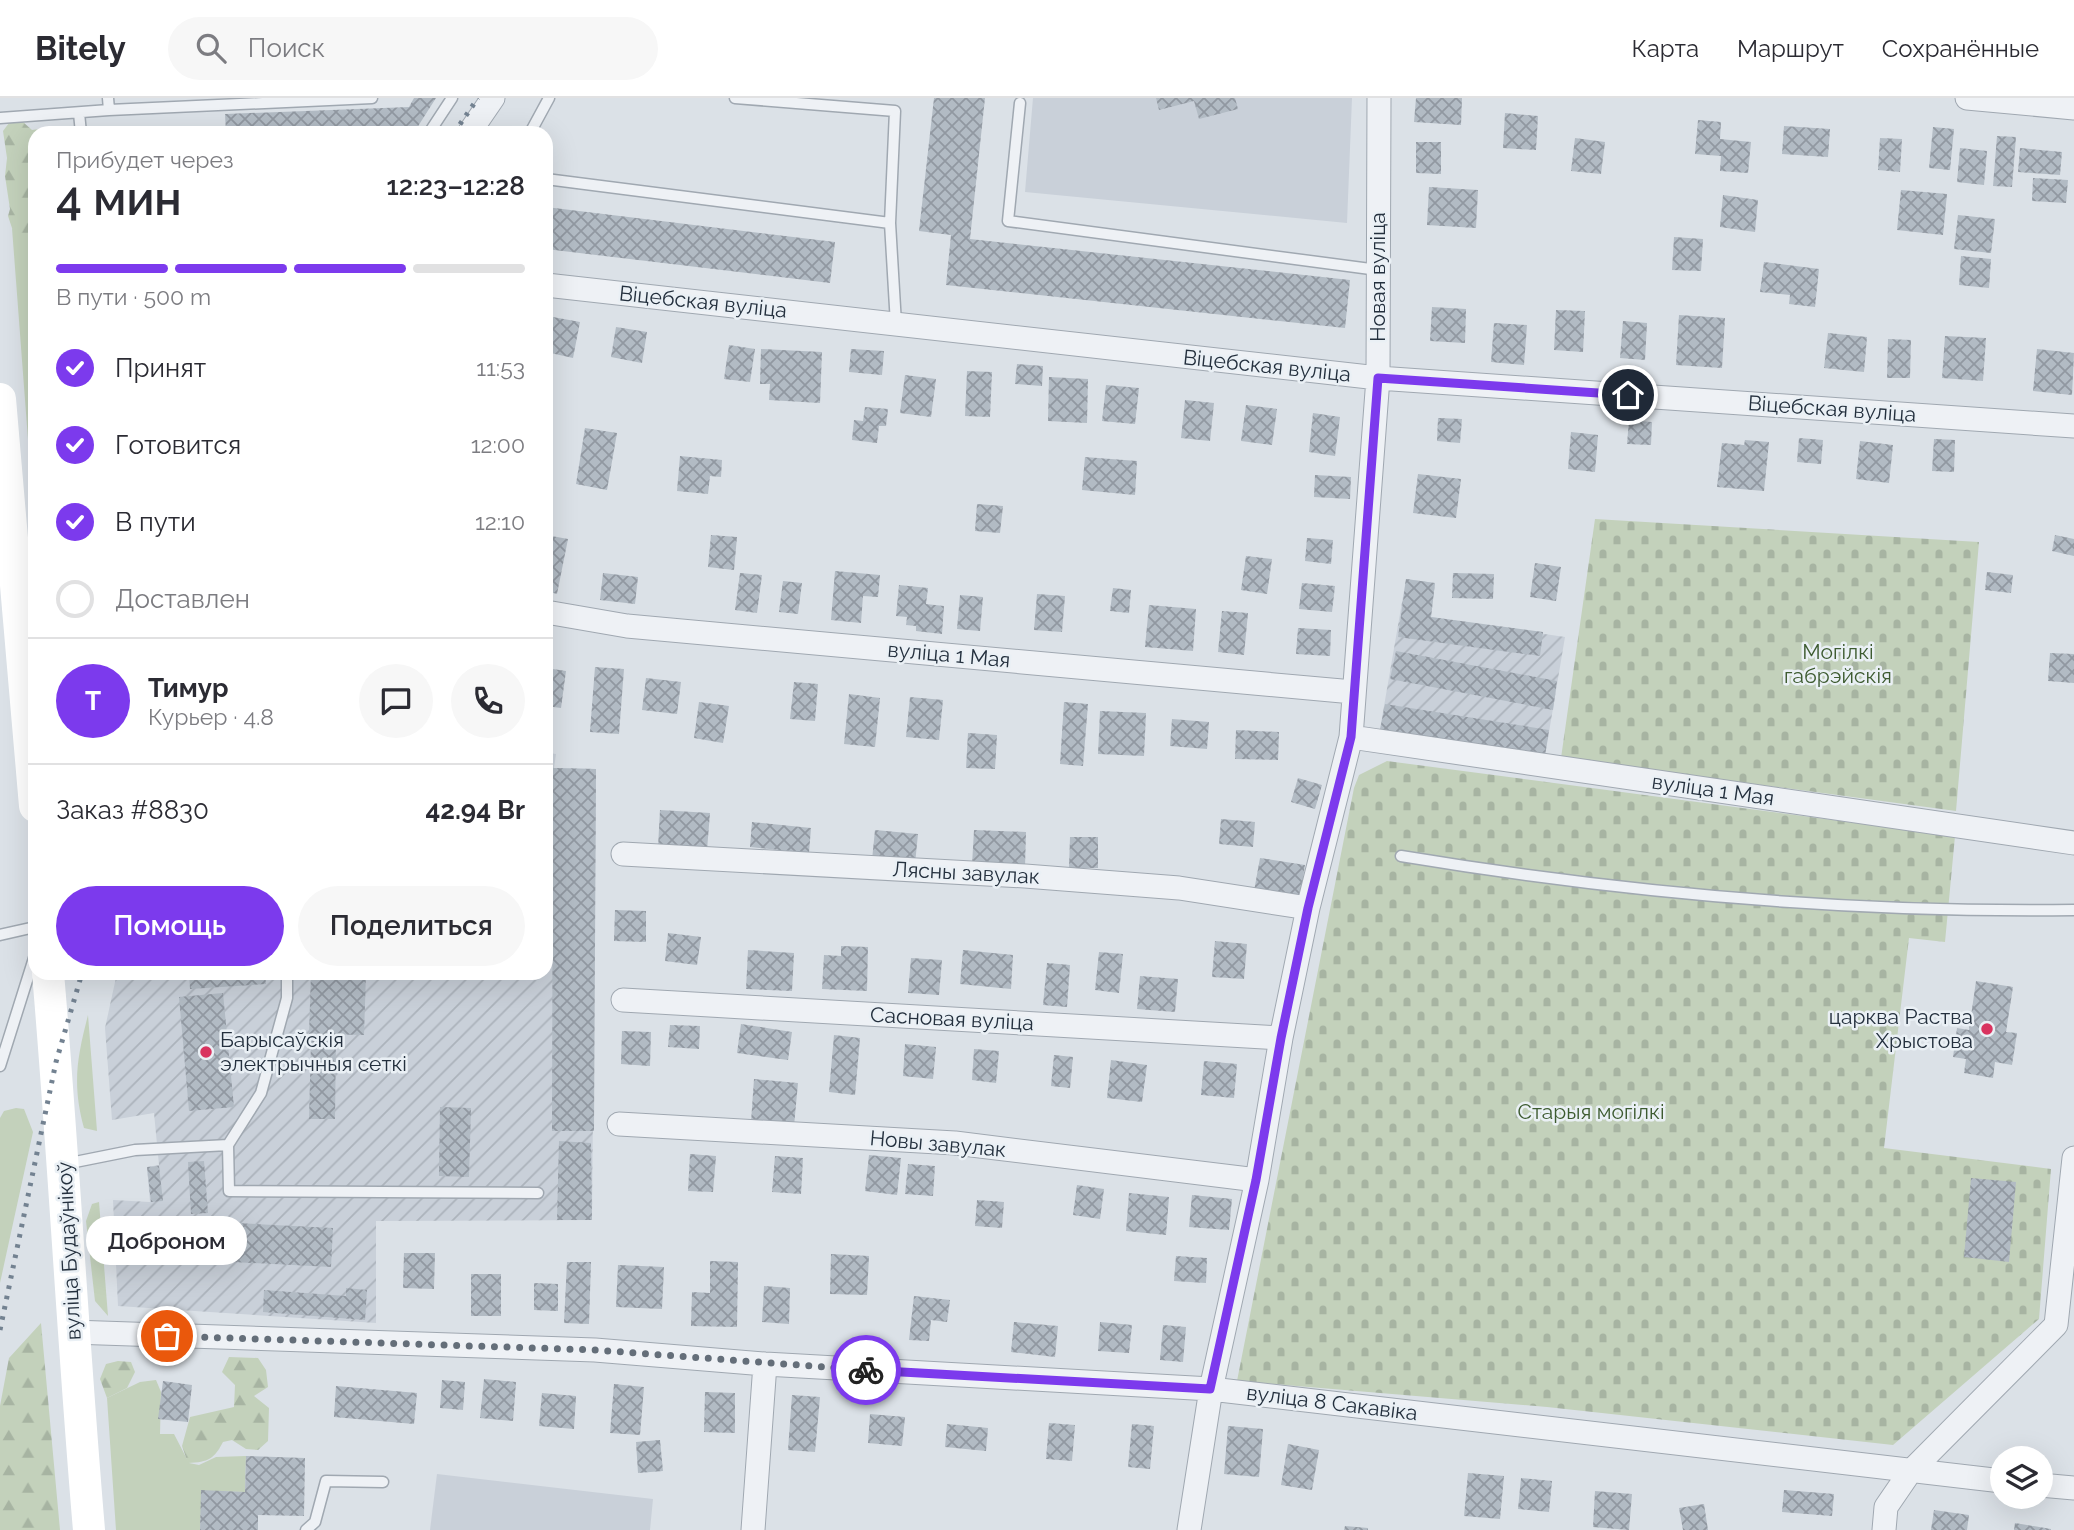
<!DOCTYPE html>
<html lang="ru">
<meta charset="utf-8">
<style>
body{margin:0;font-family:Raleway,sans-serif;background:#f7f7f7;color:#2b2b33;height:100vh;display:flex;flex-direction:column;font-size:26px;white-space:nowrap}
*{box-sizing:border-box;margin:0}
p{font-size:23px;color:#7c7c81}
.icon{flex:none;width:38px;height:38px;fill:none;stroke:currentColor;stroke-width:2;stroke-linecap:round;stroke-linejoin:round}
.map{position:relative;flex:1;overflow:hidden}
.side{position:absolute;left:28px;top:28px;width:525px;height:854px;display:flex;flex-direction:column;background:#fff;border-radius:21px;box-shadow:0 7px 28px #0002}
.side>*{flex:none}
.tools{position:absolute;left:1990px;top:1348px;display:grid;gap:14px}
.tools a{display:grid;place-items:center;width:63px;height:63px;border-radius:50%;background:#fff;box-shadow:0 7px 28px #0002;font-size:35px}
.pin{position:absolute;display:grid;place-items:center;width:60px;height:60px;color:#fff;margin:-30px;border:4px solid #fff;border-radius:50%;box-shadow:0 2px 7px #0007}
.courier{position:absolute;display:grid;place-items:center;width:70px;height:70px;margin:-35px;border:5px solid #7c3aed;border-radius:50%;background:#fff;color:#222;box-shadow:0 2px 9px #0007}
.bubble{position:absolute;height:49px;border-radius:24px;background:#fff;box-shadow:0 7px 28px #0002;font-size:23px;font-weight:600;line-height:49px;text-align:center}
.headline em{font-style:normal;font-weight:600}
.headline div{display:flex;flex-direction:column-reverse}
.headline{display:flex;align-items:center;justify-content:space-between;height:119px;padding:0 28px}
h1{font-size:46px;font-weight:600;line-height:52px}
.bar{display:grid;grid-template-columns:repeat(4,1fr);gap:10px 7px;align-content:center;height:84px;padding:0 28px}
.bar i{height:9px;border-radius:5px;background:#e1e1e2}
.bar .on{background:#7c3aed}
.bar p{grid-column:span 4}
.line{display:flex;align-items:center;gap:18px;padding:0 28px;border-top:2px solid #e1e1e2}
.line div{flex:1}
.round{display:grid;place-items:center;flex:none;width:74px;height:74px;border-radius:37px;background:#f7f7f7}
ol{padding:0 28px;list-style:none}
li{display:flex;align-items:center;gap:21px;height:77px}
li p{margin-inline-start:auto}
li .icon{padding:7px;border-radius:50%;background:#7c3aed;color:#fff;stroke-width:4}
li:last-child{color:#7c7c81}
li i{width:38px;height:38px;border:4px solid #e1e1e2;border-radius:50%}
.action{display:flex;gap:14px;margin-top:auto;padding:14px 28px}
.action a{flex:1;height:80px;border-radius:42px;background:#7c3aed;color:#fff;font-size:28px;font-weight:600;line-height:80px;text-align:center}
.action a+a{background:#f7f7f7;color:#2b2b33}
header{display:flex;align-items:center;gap:42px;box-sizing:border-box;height:98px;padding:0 35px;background:#fff;border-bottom:2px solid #e1e1e2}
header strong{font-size:33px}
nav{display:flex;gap:38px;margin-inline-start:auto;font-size:24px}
.search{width:490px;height:63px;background:#f7f7f7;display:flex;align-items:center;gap:18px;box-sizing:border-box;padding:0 24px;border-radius:38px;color:#7c7c81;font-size:26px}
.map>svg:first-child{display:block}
.built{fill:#c9d0d9}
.industrial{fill:url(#industrial-furrows)}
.green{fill:#c3d1bb}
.forest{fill:url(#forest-firs)}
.cemetery{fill:url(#cemetery-stones)}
.building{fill:url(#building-cross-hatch)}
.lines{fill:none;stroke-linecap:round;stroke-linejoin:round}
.lane-casing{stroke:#a0a8b1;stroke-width:13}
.street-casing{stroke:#a0a8b1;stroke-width:25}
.lane{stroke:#eef1f5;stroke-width:10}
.street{stroke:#eef1f5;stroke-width:23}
.secondary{stroke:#fff;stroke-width:32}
.rail{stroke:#738291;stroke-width:5;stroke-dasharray:3.5 7;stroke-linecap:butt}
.done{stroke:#646e79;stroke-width:7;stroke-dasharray:0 12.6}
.route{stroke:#7c3aed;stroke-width:9}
.poi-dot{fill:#d9335f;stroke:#eaf0f5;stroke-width:2.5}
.labels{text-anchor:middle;stroke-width:5;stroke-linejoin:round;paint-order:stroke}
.street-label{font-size:21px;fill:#24303e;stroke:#eaf0f5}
.park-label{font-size:21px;fill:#3d5b30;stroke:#eaf0f5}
.poi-label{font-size:21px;fill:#24303e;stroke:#eaf0f5;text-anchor:end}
</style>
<header>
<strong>Bitely</strong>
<div class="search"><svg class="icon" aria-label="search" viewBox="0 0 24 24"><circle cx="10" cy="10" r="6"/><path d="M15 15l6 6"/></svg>Поиск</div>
<nav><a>Карта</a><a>Маршрут</a><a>Сохранённые</a></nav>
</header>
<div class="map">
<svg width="2074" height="1432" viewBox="0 0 2074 1432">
<defs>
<pattern id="industrial-furrows" width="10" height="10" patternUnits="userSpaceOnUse" patternTransform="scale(1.75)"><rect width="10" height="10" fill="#c9d0d9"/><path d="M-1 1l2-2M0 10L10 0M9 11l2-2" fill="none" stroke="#acb3bb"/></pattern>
<pattern id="forest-firs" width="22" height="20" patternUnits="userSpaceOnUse" patternTransform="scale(1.75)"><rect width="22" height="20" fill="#c3d1bb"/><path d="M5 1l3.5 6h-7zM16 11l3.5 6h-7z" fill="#a7b4a2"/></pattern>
<pattern id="cemetery-stones" width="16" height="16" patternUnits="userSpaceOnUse" patternTransform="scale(1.75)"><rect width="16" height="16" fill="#c3d1bb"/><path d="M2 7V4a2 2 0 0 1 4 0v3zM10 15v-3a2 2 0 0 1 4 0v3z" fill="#a7b4a2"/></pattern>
<pattern id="building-cross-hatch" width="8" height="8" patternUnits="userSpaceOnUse" patternTransform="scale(1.75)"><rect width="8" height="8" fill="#b2bbc4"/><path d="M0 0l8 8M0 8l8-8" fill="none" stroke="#9198a1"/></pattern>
</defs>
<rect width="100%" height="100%" fill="#dbe1e7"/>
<path class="built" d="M1033 0H1352L1347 125 1025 94Z
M437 1376 653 1401 650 1432H430Z"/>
<path class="industrial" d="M1406 481 1435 485 1431 519 1565 539 1545 658 1379 637Z
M546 655 556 656 554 670 596 671 592 1122 376 1123V1225L118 1208 113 1102 150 1104 147 1069 159 1067 154 1015 112 1022 105 930 117 875H546Z"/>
<path class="green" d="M12 130 35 138V381H31Z
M88 917 97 1033 84 1030C72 986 77 960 88 917Z
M16 1010 24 1011 33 1034 0 1185V1020L4 1013Z
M99 1104 108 1218 95 1203 86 1123 92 1106Z
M156 1282 161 1294 160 1336H174L189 1365 199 1367 216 1359 246 1358 245 1394 202 1393 200 1432H116L107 1300 140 1284Z"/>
<path class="forest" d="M23 24 32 32 46 30 49 35H35V142V138L20 136 12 130 8 118 10 111 5 78 7 60 3 33 9 25Z
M41 1225 60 1432H0V1308L9 1260Z
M229 1259 258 1260 266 1272 268 1289 254 1298 269 1310 268 1343 258 1352 246 1351 232 1342 223 1344C214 1361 209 1364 188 1365L182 1348 190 1319 234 1309 235 1287 222 1274Z
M118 1263 131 1264 135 1274 127 1290 107 1300 100 1281 106 1266Z"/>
<path class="cemetery" d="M1595 421 1979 444 1956 713 1561 660Z
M1387 663 1955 738 1945 844 1909 840 1884 1050 2051 1071 2039 1221 1893 1347 1547 1309 1237 1283 1354 690 1359 677Z"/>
<path class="building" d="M414 0H436L415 33 226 35 225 16 409 9Z
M934 0H985L970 141 1350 182 1345 230 946 187 951 137 919 133Z
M1156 0H1235L1238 11 1199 21 1194 3 1159 12Z
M1416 0H1462L1461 27 1414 24Z
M1505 15 1538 18 1536 52 1503 50Z
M1698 22 1721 24 1720 41 1751 44 1748 75 1720 73 1721 58 1695 56Z
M1784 28 1830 31 1828 59 1782 56Z
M1933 29 1954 31 1950 72 1929 70Z
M1997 38 2016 39 2012 89 1993 88Z
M1575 40 1605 44 1601 76 1571 73Z
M1880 40 1902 41 1900 74 1878 72Z
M1416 44H1441V76L1416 75Z
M1960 50 1987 53 1984 87 1957 84Z
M2020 50 2062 54 2060 77 2018 74Z
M2033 80 2068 82 2066 105 2032 103Z
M1429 89 1478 92 1476 130 1427 127Z
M1901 92 1947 96 1943 137 1897 132Z
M1723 97 1758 102 1755 134 1720 129Z
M546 109 835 144 830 185 546 151Z
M1958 117 1995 121 1991 155 1954 151Z
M1674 139 1703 141 1701 173 1672 172Z
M1961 158 1991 161 1989 190 1959 187Z
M1764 164 1819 171 1815 209 1789 206 1790 197 1760 194Z
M1432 209 1466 211 1465 245 1430 243Z
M1556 212 1585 213 1583 254 1554 252Z
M1679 217 1725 220 1722 270 1676 267Z
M553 219 580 224 573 260 546 254Z
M1623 223 1647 225 1645 262 1620 260Z
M1494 225 1527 227 1524 267 1491 264Z
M616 229 647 234 642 265 611 259Z
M1828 235 1867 239 1864 274 1824 270Z
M1945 238 1986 240 1983 283 1942 280Z
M1888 241 1911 242 1910 280H1887Z
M729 247 755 251 750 284 724 281Z
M761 251 822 254 820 305 769 302 770 286H760Z
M851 251 884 253 882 277 849 274Z
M2037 251 2074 255 2072 297 2033 293Z
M1017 266 1043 268 1042 288 1015 286Z
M967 273 992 274 990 319 965 318Z
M905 277 936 281 931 319 900 315Z
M1049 279 1088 281 1087 325 1048 323Z
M1106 287 1139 290 1135 326 1102 323Z
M1185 302 1214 305 1210 343 1181 340Z
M1246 307 1277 311 1272 347 1241 343Z
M865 309 888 311 886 328H879L877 345 852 342 854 322 863 323Z
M1313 315 1340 319 1335 358 1309 354Z
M1438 320 1462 321 1460 345 1437 343Z
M1629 322 1652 324 1651 347 1627 346Z
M585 330 617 335 607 392 576 386Z
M1571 334 1598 337 1595 374 1568 371Z
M1799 340 1823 342 1821 366 1797 364Z
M1934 341 1955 342 1954 374 1932 373Z
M1745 342 1769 344 1764 393 1717 389 1722 345 1744 347Z
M1860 343 1893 347 1889 385 1856 381Z
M680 358 722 362 721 379 710 378 708 396 677 393Z
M1085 359 1137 363 1135 397 1082 392Z
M1418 376 1461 381 1456 420 1413 415Z
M1315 377 1351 379 1350 401 1314 399Z
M977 406 1003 408 1000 435 975 433Z
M546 437 568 441 557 496 546 493Z
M711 437 737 439 734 472 708 469Z
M2055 437 2074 441V458L2052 453Z
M1307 440 1333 442 1331 466 1305 463Z
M1246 458 1272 461 1267 496 1241 492Z
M1535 465 1561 469 1556 503 1530 499Z
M835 473 880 477 878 499 863 498 861 525 831 522Z
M1987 474 2013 477 2011 495 1985 492Z
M603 475 638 479 635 506 600 502Z
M740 475 762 477 757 515 735 512Z
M1453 475 1494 476 1493 501 1452 500Z
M1406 481 1435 485 1431 519 1543 534 1540 558 1398 539Z
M783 483 802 485 798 516 779 514Z
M1302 485 1335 488 1332 514 1299 511Z
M899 487 928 490 926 506 944 508 942 536 916 533V528L906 527 907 519 896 518Z
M1113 490 1131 492 1129 515 1110 513Z
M1037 496 1065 498 1062 534 1034 532Z
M960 497 983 499 980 533 957 531Z
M1149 507 1196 511 1193 553 1145 549Z
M1222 513 1248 515 1244 557 1218 554Z
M1298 530 1331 532 1330 558 1296 556Z
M1396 553 1557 583 1553 612 1390 581Z
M2050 555 2074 556V585L2048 583Z
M595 569 624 571 619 636 590 634Z
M546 570 566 573 561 610 546 608Z
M646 580 681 584 677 616 642 612Z
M794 584 818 586 815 623 790 621Z
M849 596 880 600 875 649 844 646Z
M910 599 943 602 939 642 906 639Z
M699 604 729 608 723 645 694 640Z
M1064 604 1088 606 1083 668 1060 666Z
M1385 606 1549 632 1545 658 1379 637Z
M1100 613 1146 615 1144 658 1098 656Z
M1172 621 1209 624 1207 651 1170 648Z
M1236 632 1279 634 1278 662 1235 661Z
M968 635 997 637 995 671 966 670Z
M553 670 596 671 594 1033H552Z
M1298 680 1322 687 1315 711 1291 704Z
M660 712 710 715 707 752 658 749Z
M1221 721 1255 724 1253 749 1219 746Z
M752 724 811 730 809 755 750 749Z
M875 732 918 736 915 766 872 762Z
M974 732 1026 734 1025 769 972 767Z
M1070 739H1098V770H1069Z
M1260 760 1305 767 1300 800 1254 793Z
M615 812 646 813V844L614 843Z
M668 835 701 839 697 867 665 863Z
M1215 843 1247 846 1244 881 1212 879Z
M841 848 868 849 867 893 822 891 824 857 841 858Z
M748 852 794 855 792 893 746 891Z
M963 852 1013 857 1011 891 960 886Z
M1099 854 1123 856 1119 895 1095 892Z
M911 860 942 862 939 897 908 895Z
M1047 865 1070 867 1067 909 1043 907Z
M189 875H265L266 886 190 891Z
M311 875H366L364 937 309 936Z
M1140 878 1178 881 1175 914 1137 911Z
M1976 883 2013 889 2006 934 2017 935 2012 967 1995 964 1993 980 1964 975 1966 961 1953 959 1957 930 1969 932Z
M223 895 234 1009 189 1013 179 899Z
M741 926 792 934 788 962 737 955Z
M670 927 700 928 699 951 668 949Z
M622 933 651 934 650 968 621 966Z
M834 937 860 940 855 997 829 994Z
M311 943H336L335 1021H309Z
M905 946 936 949 933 981 903 978Z
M974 951 999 953 996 985 972 982Z
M1054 957 1073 959 1070 990 1051 988Z
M1111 962 1147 967 1142 1004 1107 1000Z
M1204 963 1237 966 1234 1000 1201 997Z
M754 981 798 985 794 1028 751 1024Z
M440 1009 471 1010 469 1079 439 1078Z
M559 1043 591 1045 592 1122H557Z
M690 1056 716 1058 713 1094 688 1093Z
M869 1057 901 1060 897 1097 865 1093Z
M775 1058 803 1060 801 1096 772 1094Z
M204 1063 208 1115 191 1116 188 1064Z
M908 1066 935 1068 933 1098 905 1096Z
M159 1068 163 1103 151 1104 147 1069Z
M1971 1080 2016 1084 2009 1164 1964 1159Z
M1077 1087 1104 1091 1100 1121 1073 1117Z
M1129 1095 1169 1099 1166 1137 1126 1133Z
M1192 1097 1232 1101 1229 1132 1189 1129Z
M977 1102 1004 1104 1002 1130 975 1128Z
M217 1124 333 1130 331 1169 214 1163Z
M404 1155H435L434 1191 403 1190Z
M831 1156 869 1158 867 1197 830 1196Z
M1176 1158 1207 1160 1206 1185 1174 1183Z
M710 1163 738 1164 737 1229 691 1228 692 1194 710 1195Z
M567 1164H591L589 1226 564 1225Z
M618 1167 664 1169 662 1211 616 1209Z
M471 1176H501V1218H471Z
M534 1185 558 1186V1213L534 1212Z
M764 1188 790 1190 789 1226 762 1224Z
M346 1190 367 1192 365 1222 263 1214 264 1192 346 1198Z
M914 1198 950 1202 947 1224 931 1222 929 1243 909 1242Z
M1014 1224 1058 1228 1055 1259 1011 1254Z
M1100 1224 1132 1227 1129 1255 1098 1253Z
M1163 1227 1186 1229 1183 1264 1160 1262Z
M484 1281 516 1284 513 1323 480 1320Z
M442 1282 465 1284 463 1312 440 1310Z
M163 1283 192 1287 188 1324 158 1321Z
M614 1286 644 1289 640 1337 610 1335Z
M336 1288 417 1295 414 1326 334 1319Z
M705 1294 735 1295V1335L704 1334Z
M542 1295 576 1298 574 1331 539 1328Z
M792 1297 820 1299 815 1354 788 1352Z
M870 1316 905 1319 902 1348 868 1345Z
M1049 1325 1075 1327 1072 1363 1046 1361Z
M947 1326 988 1330 986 1353 945 1349Z
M1132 1326 1154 1328 1150 1371 1128 1369Z
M1228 1328 1263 1331 1259 1379 1224 1376Z
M660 1342 663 1373 638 1375 636 1344Z
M1288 1346 1319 1352 1312 1392 1281 1387Z
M246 1358 305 1360 304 1418 258 1417V1432H200L201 1392 245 1394Z
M1468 1375 1504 1378 1500 1421 1464 1418Z
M1521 1380 1552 1383 1549 1414 1518 1411Z
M1784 1392 1834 1396 1832 1418 1782 1414Z
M1595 1393 1632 1396 1629 1432 1593 1429Z
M1704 1406 1708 1432H1683L1679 1410Z
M1934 1412 1969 1417 1967 1432H1931Z
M2015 1425 2051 1431V1432H2014Z
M1345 1428 1368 1430V1432H1344Z"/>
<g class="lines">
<g class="lane-casing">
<path id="lane" d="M1020 5 1008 123 1378 172
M109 12 372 0
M79 15 81 35
M0 20 109 12 108 0
M429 35 452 0
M530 35 549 0
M546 81 890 125 895 13 735 0
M890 125 896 226
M1401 758C1624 795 1848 815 2074 812
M0 837 35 829
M0 968 35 857
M228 1047 229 1093 538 1095
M65 1066 135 1052 228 1047 261 995 287 900V875
M306 1432 315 1424 326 1383 383 1384"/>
</g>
<g class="street-casing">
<path id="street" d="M1967 0 2074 10
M469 35 493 0
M546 187 1378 280 2074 328
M546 514 627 528 1353 594
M1351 639 2074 745
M623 756 1025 778 1179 790 1308 810
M623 902 1281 940
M619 1026 955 1045 1257 1082
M72 1234 595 1252 765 1266 1211 1291 2002 1383
M2040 1387 2074 1390
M753 1432 765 1266
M1189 1432 1211 1291 1257 1082 1281 940 1308 810 1351 639 1378 280 1379 0
M1884 1432 1886 1409 1910 1374 2056 1227 2074 1060"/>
</g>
<use href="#lane" class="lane"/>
<use href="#street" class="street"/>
<path class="secondary" d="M0 301 35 708
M48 875C64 1061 73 1246 89 1432"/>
<path class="rail" d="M454 35 478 0
M0 1232 56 964 82 875"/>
</g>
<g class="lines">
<path class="done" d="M167 1238 595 1252 866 1272"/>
<path class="route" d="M866 1272 1210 1291 1256 1082 1281 940 1308 810 1351 639 1378 280 1628 297"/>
</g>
<g class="poi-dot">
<circle cx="1987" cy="931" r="7"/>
<circle cx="206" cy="954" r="7"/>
</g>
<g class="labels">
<g class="street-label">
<text transform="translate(1378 179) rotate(-90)" y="7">Новая вуліца</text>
<text transform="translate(703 204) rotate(6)" y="7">Віцебская вуліца</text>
<text transform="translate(1267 268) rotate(6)" y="7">Віцебская вуліца</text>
<text transform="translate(1832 311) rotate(4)" y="7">Віцебская вуліца</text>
<text transform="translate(949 557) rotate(5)" y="7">вуліца 1 Мая</text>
<text transform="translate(1713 692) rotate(8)" y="7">вуліца 1 Мая</text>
<text transform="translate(966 775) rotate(3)" y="7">Лясны завулак</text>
<text transform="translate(952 921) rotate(3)" y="7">Сасновая вуліца</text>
<text transform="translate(938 1046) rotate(5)" y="7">Новы завулак</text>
<text transform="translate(69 1153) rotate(-93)" y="7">вуліца Будаўнікоў</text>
<text transform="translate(1332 1305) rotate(7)" y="7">вуліца 8 Сакавіка</text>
</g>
<g class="park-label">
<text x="1838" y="561">Могілкі<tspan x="1838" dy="24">габрэйскія</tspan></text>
<text x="1591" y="1021">Старыя могілкі</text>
</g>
<g class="poi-label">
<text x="1973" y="926">царква Раства<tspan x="1973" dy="24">Хрыстова</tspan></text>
<text x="220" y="949" text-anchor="start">Барысаўскія<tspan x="220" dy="24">электрычныя сеткі</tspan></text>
</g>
</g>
</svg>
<div class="tools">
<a><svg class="icon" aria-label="layers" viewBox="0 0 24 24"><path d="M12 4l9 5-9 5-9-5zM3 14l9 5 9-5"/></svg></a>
</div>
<div class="pin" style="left:167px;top:1238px;background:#ea580c"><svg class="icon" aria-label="bag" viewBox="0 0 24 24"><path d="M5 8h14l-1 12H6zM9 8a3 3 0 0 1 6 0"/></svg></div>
<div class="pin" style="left:1628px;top:297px;background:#1f2937"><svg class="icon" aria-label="home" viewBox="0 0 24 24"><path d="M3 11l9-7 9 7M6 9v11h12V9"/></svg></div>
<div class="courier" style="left:866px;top:1272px"><svg class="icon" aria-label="bike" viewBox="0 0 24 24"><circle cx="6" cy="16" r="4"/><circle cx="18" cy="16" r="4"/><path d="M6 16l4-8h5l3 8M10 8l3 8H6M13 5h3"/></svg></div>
<div class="bubble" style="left:86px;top:1118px;width:161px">Доброном</div>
<section class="side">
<div class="headline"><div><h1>4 мин</h1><p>Прибудет через</p></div><em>12:23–12:28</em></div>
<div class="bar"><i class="on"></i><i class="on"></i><i class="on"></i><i></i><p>В пути · 500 m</p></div>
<ol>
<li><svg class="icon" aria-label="check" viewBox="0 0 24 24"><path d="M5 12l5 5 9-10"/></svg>Принят<p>11:53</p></li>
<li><svg class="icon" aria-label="check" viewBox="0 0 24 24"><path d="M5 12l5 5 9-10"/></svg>Готовится<p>12:00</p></li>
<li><svg class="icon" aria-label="check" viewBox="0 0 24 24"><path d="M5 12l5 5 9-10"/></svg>В пути<p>12:10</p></li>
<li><i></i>Доставлен</li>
</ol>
<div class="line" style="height:126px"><b class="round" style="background:#7c3aed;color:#fff">Т</b><div><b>Тимур</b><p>Курьер · 4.8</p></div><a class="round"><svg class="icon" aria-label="chat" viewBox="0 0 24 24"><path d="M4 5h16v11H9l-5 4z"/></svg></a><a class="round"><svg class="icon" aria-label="phone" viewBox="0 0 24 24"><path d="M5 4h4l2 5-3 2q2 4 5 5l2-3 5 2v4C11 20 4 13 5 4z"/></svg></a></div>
<div class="line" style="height:91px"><div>Заказ #8830</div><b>42.94 Br</b></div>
<div class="action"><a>Помощь</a><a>Поделиться</a></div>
</section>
</div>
